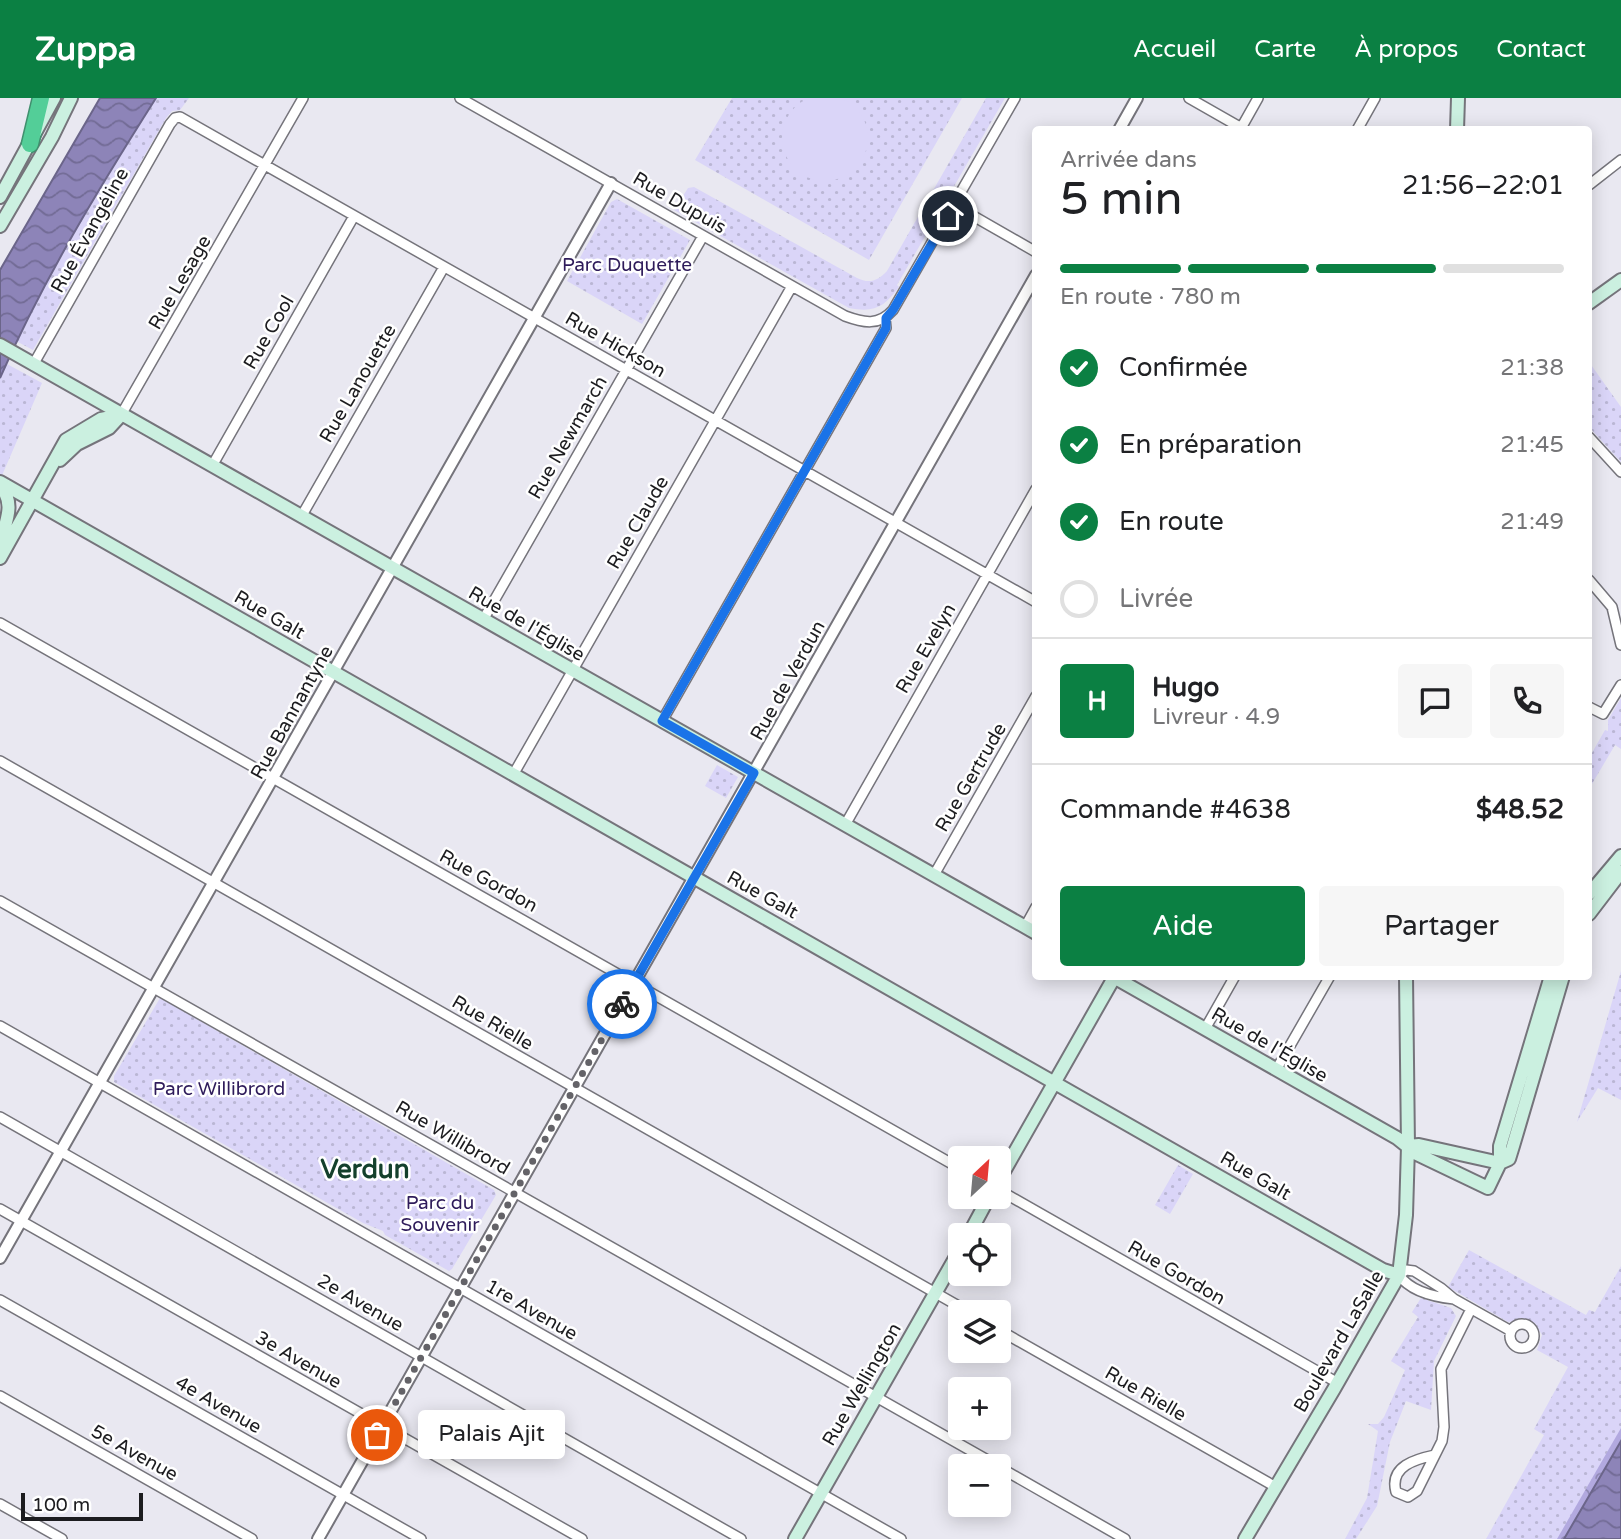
<!DOCTYPE html>
<html lang="fr">
<meta charset="utf-8">
<style>
body{margin:0;font-family:"Varela Round",sans-serif;background:#f6f6f6;color:#202124;height:100vh;display:flex;flex-direction:column;font-size:26px;white-space:nowrap}
*{box-sizing:border-box;margin:0}
p{font-size:23px;color:#757577}
.icon{flex:none;width:38px;height:38px;fill:none;stroke:currentColor;stroke-width:2;stroke-linecap:round;stroke-linejoin:round}
.map{position:relative;flex:1;overflow:hidden}
.panel{position:absolute;left:1032px;top:28px;width:560px;height:854px;display:flex;flex-direction:column;background:#fff;border-radius:7px;box-shadow:0 4px 18px #0003}
.panel>*{flex:none}
.needle{width:46px;rotate:26deg}
.fabs{position:absolute;left:948px;top:1048px;display:grid;gap:14px}
.fabs a{display:grid;place-items:center;width:63px;height:63px;border-radius:7px;background:#fff;box-shadow:0 4px 18px #0003;font-size:35px}
.scale{position:absolute;left:21px;bottom:18px;width:122px;box-sizing:border-box;padding-left:7px;border:4px solid #1c1c1f;border-top:0;font-size:19px;line-height:24px;white-space:nowrap;color:#1c1c1f;-webkit-text-stroke:5px #fff;paint-order:stroke}
.pin{position:absolute;display:grid;place-items:center;width:60px;height:60px;color:#fff;margin:-30px;border:4px solid #fff;border-radius:50%;box-shadow:0 2px 7px #0007}
.courier{position:absolute;display:grid;place-items:center;width:70px;height:70px;margin:-35px;border:5px solid #1a73e8;border-radius:50%;background:#fff;color:#222;box-shadow:0 2px 9px #0007}
.bubble{position:absolute;height:49px;border-radius:7px;background:#fff;box-shadow:0 4px 18px #0003;font-size:23px;font-weight:600;line-height:49px;text-align:center}
.head em{font-style:normal;font-weight:600}
.head div{display:flex;flex-direction:column-reverse}
.head{display:flex;align-items:center;justify-content:space-between;height:119px;padding:0 28px}
h1{font-size:46px;font-weight:600;line-height:52px}
.bar{display:grid;grid-template-columns:repeat(4,1fr);gap:10px 7px;align-content:center;height:84px;padding:0 28px}
.bar i{height:9px;border-radius:5px;background:#e0e0e0}
.bar .selected{background:#0b8043}
.bar p{grid-column:span 4}
.line{display:flex;align-items:center;gap:18px;padding:0 28px;border-top:2px solid #e0e0e0}
.line div{flex:1}
.round{display:grid;place-items:center;flex:none;width:74px;height:74px;border-radius:7px;background:#f6f6f6}
ol{padding:0 28px;list-style:none}
li{display:flex;align-items:center;gap:21px;height:77px}
li p{margin-inline-start:auto}
li .icon{padding:7px;border-radius:50%;background:#0b8043;color:#fff;stroke-width:4}
li:last-child{color:#757577}
li i{width:38px;height:38px;border:4px solid #e0e0e0;border-radius:50%}
.action{display:flex;gap:14px;margin-top:auto;padding:14px 28px}
.action a{flex:1;height:80px;border-radius:7px;background:#0b8043;color:#fff;font-size:28px;font-weight:600;line-height:80px;text-align:center}
.action a+a{background:#f6f6f6;color:#202124}
header{display:flex;align-items:center;gap:42px;box-sizing:border-box;height:98px;padding:0 35px;background:#0b8043;color:#fff}
header strong{font-size:33px}
nav{display:flex;gap:38px;margin-inline-start:auto;font-size:24px}
.map>svg:first-child{display:block}
.green{fill:url(#green-dots)}
.forest{fill:url(#forest-crowns)}
.pitch{fill:#dad5f8}
.water{fill:url(#water-waves);stroke:#6b658a;stroke-width:2}
.lines{fill:none;stroke-linecap:round;stroke-linejoin:round}
.minor-casing{stroke:#75747b;stroke-width:12}
.tertiary-casing{stroke:#75747b;stroke-width:14}
.secondary-casing{stroke:#75747b;stroke-width:16}
.motorway-casing{stroke:#40906e;stroke-width:19}
.minor{stroke:#fff;stroke-width:9}
.tertiary{stroke:#fff;stroke-width:10}
.secondary{stroke:#cbf0e0;stroke-width:12}
.motorway{stroke:#53ce98;stroke-width:16}
.done{stroke:#646368;stroke-width:7;stroke-dasharray:0 12.6}
.route{stroke:#1a73e8;stroke-width:9}
.labels{text-anchor:middle;stroke-width:5;stroke-linejoin:round;paint-order:stroke}
.street-label{font-size:19px;fill:#1c1c1f;stroke:#fff}
.park-label{font-size:19px;fill:#2e1b5a;stroke:#fff}
.district-label{font-size:26px;font-weight:bold;fill:#14402c;stroke:#fff}
</style>
<header>
<strong>Zuppa</strong>
<nav><a>Accueil</a><a>Carte</a><a>À propos</a><a>Contact</a></nav>
</header>
<div class="map">
<svg width="1621" height="1441" viewBox="0 0 1621 1441">
<defs>
<pattern id="green-dots" width="8" height="8" patternUnits="userSpaceOnUse" patternTransform="scale(1.75)"><rect width="8" height="8" fill="#dad5f8"/><path d="M2 2h.1M6 6h.1" fill="none" stroke="#bab6d4" stroke-width="1.8" stroke-linecap="round"/></pattern>
<pattern id="forest-crowns" width="20" height="18" patternUnits="userSpaceOnUse" patternTransform="scale(1.75)"><rect width="20" height="18" fill="#b2a9df"/><path d="M2 6a3 3 0 1 1 6 0M12 15a3 3 0 1 1 6 0" fill="none" stroke="#9089b4"/></pattern>
<pattern id="water-waves" width="16" height="10" patternUnits="userSpaceOnUse" patternTransform="scale(1.75)"><rect width="16" height="10" fill="#8d84b8"/><path d="M0 5q4-4 8 0t8 0" fill="none" stroke="#726b95"/></pattern>
</defs>
<rect width="100%" height="100%" fill="#e9e8f1"/>
<path class="green" d="M156 0H189L180 12 172 13 166 20 33 252 16 243 74 134Z
M732 0H962L869 162 695 62Z
M986 0H1005L897 187 899 189C884 209 875 215 849 210L674 112 688 90 694 89 857 180C869 186 878 183 887 173Z
M617 101 690 142 642 226 567 183 611 104Z
M1589 264 1621 309V364L1589 329Z
M7 266 42 285 0 382V280Z
M1621 600V651L1615 647 1589 691V660L1605 632 1608 633V622Z
M717 667 738 679 726 700 705 688Z
M1621 873V1002L1598 990 1577 1024Z
M160 900 494 1092 496 1097 452 1171 449 1173 385 1137 383 1133 363 1125 114 984V978Z
M1178 1067 1193 1076 1170 1116 1155 1107Z
M1469 1152 1586 1217 1589 1212 1595 1214 1621 1168V1343L1563 1441H1486L1544 1337 1534 1331 1568 1269 1537 1252 1542 1237 1535 1225 1521 1222 1508 1224 1448 1189Z
M1421 1200 1451 1210 1456 1218 1434 1263 1431 1312 1406 1303 1390 1344 1377 1408 1356 1441H1345L1367 1400 1378 1333 1368 1326H1378L1384 1319 1405 1272 1391 1263 1418 1219 1412 1214Z"/>
<path class="forest" d="M1621 1330V1343L1564 1441H1557Z"/>
<path class="pitch" d="M782 40a43 43 0 1 1 86 0a43 43 0 1 1-86 0Z"/>
<path class="water" d="M100 0H156C99 90 43 182 0 280V172Z
M1621 1343V1441H1564Z"/>
<g class="lines">
<g class="minor-casing">
<path id="minor" d="M460 0 845 218C864 225 879 228 893 212L1015 0
M1189 0 1245 32
M1240 32 1258 0
M1357 32 1375 0
M1589 87 1621 62
M954 107 1036 154
M33 267 170 26 175 20 180 19 1036 504
M121 317 303 0
M1589 339 1621 374
M212 368 354 118
M301 419 444 169
M1589 482 1612 509 1621 547
M483 522 703 138
M0 525 961 1071
M1589 609 1603 616 1621 587
M662 623 886 230 885 220
M0 663 969 1214
M513 677 792 188
M845 727 1036 391
M934 777 1036 598
M0 803 998 1368
M1025 829 1036 809
M0 928 901 1441
M1205 931 1235 878
M1276 972 1330 878
M0 1019 741 1441
M999 1092 1338 1285
M0 1111 582 1441
M1454 1201C1435 1199 1410 1193 1399 1177L1406 1172 1414 1173 1441 1190 1454 1201 1511 1233
M0 1202 421 1441
M1510 1238a12 12 0 1 1 24 0a12 12 0 1 1-24 0Z
M999 1232 1276 1389
M0 1298 252 1441
M1435 1357C1416 1361 1389 1368 1396 1394L1408 1399 1417 1393 1442 1343 1444 1329 1441 1271 1471 1211
M999 1369 1125 1441
M0 1406 62 1441"/>
</g>
<g class="tertiary-casing">
<path id="tertiary" d="M1119 32 1137 0
M0 1160 611 85
M318 1441 1036 177"/>
</g>
<g class="secondary-casing">
<path id="secondary" d="M1457 32 1458 0
M0 99 54 0
M0 128 52 39 71 0
M1589 205 1621 182
M0 247 1036 835
M60 362 77 346 109 330 121 317
M0 384 1383 1172 1399 1177
M0 388C17 406 4 426 0 447
M0 460 66 342 101 321 121 317
M1589 796 1621 758
M1589 816 1621 774
M1112 878 1397 1040 1417 1056 1488 1090 1500 1065V1048L1551 878
M1408 1048 1419 1047 1500 1065
M1500 1065 1509 1061 1513 1048 1563 878
M999 1082 1115 878
M968 1138 989 1099
M795 1441 961 1150
M1245 1441 1334 1291 1399 1177 1406 1117 1408 1048 1406 878"/>
</g>
<g class="motorway-casing">
<path id="motorway" d="M30 46 41 0"/>
</g>
<use href="#minor" class="minor"/>
<use href="#tertiary" class="tertiary"/>
<use href="#secondary" class="secondary"/>
<use href="#motorway" class="motorway"/>
</g>
<g class="lines">
<path class="done" d="M377 1337 622 906"/>
<path class="route" d="M622 906 754 675 662 623 886 230V220L893 212 948 118"/>
</g>
<g class="labels">
<g class="street-label">
<text transform="translate(680 104) rotate(30)" y="7">Rue Dupuis</text>
<text transform="translate(89 132) rotate(-61)" y="7">Rue Évangéline</text>
<text transform="translate(179 184) rotate(-60)" y="7">Rue Lesage</text>
<text transform="translate(268 234) rotate(-60)" y="7">Rue Cool</text>
<text transform="translate(616 246) rotate(30)" y="7">Rue Hickson</text>
<text transform="translate(357 285) rotate(-60)" y="7">Rue Lanouette</text>
<text transform="translate(567 339) rotate(-60)" y="7">Rue Newmarch</text>
<text transform="translate(637 424) rotate(-60)" y="7">Rue Claude</text>
<text transform="translate(270 516) rotate(30)" y="7">Rue Galt</text>
<text transform="translate(527 525) rotate(30)" y="7">Rue de l'Église</text>
<text transform="translate(925 550) rotate(-60)" y="7">Rue Evelyn</text>
<text transform="translate(787 582) rotate(-61)" y="7">Rue de Verdun</text>
<text transform="translate(291 614) rotate(-61)" y="7">Rue Bannantyne</text>
<text transform="translate(970 679) rotate(-60)" y="7">Rue Gertrude</text>
<text transform="translate(489 782) rotate(29)" y="7">Rue Gordon</text>
<text transform="translate(763 796) rotate(29)" y="7">Rue Galt</text>
<text transform="translate(493 924) rotate(30)" y="7">Rue Rielle</text>
<text transform="translate(1270 946) rotate(30)" y="7">Rue de l'Église</text>
<text transform="translate(453 1039) rotate(30)" y="7">Rue Willibrord</text>
<text transform="translate(1256 1077) rotate(30)" y="7">Rue Galt</text>
<text transform="translate(1177 1174) rotate(30)" y="7">Rue Gordon</text>
<text transform="translate(361 1204) rotate(30)" y="7">2e Avenue</text>
<text transform="translate(532 1211) rotate(30)" y="7">1re Avenue</text>
<text transform="translate(1338 1243) rotate(-60)" y="7">Boulevard LaSalle</text>
<text transform="translate(299 1261) rotate(30)" y="7">3e Avenue</text>
<text transform="translate(861 1286) rotate(-60)" y="7">Rue Wellington</text>
<text transform="translate(1146 1295) rotate(30)" y="7">Rue Rielle</text>
<text transform="translate(219 1306) rotate(30)" y="7">4e Avenue</text>
<text transform="translate(135 1354) rotate(29)" y="7">5e Avenue</text>
</g>
<g class="park-label">
<text x="627" y="173">Parc Duquette</text>
<text x="219" y="997">Parc Willibrord</text>
<text x="440" y="1111">Parc du<tspan x="440" dy="22">Souvenir</tspan></text>
</g>
<g class="district-label">
<text x="365" y="1080">Verdun</text>
</g>
</g>
</svg>
<div class="fabs">
<a><svg class="needle" viewBox="-14 -14 28 28"><path d="M0-13l5 13h-10z" fill="#e53935"/><path d="M0 13l5-13h-10z" fill="#757577"/></svg></a>
<a><svg class="icon" aria-label="locate" viewBox="0 0 24 24"><circle cx="12" cy="12" r="6"/><path d="M12 2v4M12 18v4M2 12h4M18 12h4"/></svg></a>
<a><svg class="icon" aria-label="layers" viewBox="0 0 24 24"><path d="M12 4l9 5-9 5-9-5zM3 14l9 5 9-5"/></svg></a>
<a>+</a>
<a>−</a>
</div>
<div class="scale">100 m</div>
<div class="pin" style="left:377px;top:1337px;background:#ea580c"><svg class="icon" aria-label="bag" viewBox="0 0 24 24"><path d="M5 8h14l-1 12H6zM9 8a3 3 0 0 1 6 0"/></svg></div>
<div class="pin" style="left:948px;top:118px;background:#1f2937"><svg class="icon" aria-label="home" viewBox="0 0 24 24"><path d="M3 11l9-7 9 7M6 9v11h12V9"/></svg></div>
<div class="courier" style="left:622px;top:906px"><svg class="icon" aria-label="bike" viewBox="0 0 24 24"><circle cx="6" cy="16" r="4"/><circle cx="18" cy="16" r="4"/><path d="M6 16l4-8h5l3 8M10 8l3 8H6M13 5h3"/></svg></div>
<div class="bubble" style="left:418px;top:1312px;width:147px">Palais Ajit</div>
<section class="panel">
<div class="head"><div><h1>5 min</h1><p>Arrivée dans</p></div><em>21:56–22:01</em></div>
<div class="bar"><i class="selected"></i><i class="selected"></i><i class="selected"></i><i></i><p>En route · 780 m</p></div>
<ol>
<li><svg class="icon" aria-label="check" viewBox="0 0 24 24"><path d="M5 12l5 5 9-10"/></svg>Confirmée<p>21:38</p></li>
<li><svg class="icon" aria-label="check" viewBox="0 0 24 24"><path d="M5 12l5 5 9-10"/></svg>En préparation<p>21:45</p></li>
<li><svg class="icon" aria-label="check" viewBox="0 0 24 24"><path d="M5 12l5 5 9-10"/></svg>En route<p>21:49</p></li>
<li><i></i>Livrée</li>
</ol>
<div class="line" style="height:126px"><b class="round" style="background:#0b8043;color:#fff">H</b><div><b>Hugo</b><p>Livreur · 4.9</p></div><a class="round"><svg class="icon" aria-label="chat" viewBox="0 0 24 24"><path d="M4 5h16v11H9l-5 4z"/></svg></a><a class="round"><svg class="icon" aria-label="phone" viewBox="0 0 24 24"><path d="M5 4h4l2 5-3 2q2 4 5 5l2-3 5 2v4C11 20 4 13 5 4z"/></svg></a></div>
<div class="line" style="height:91px"><div>Commande #4638</div><b>$48.52</b></div>
<div class="action"><a>Aide</a><a>Partager</a></div>
</section>
</div>
